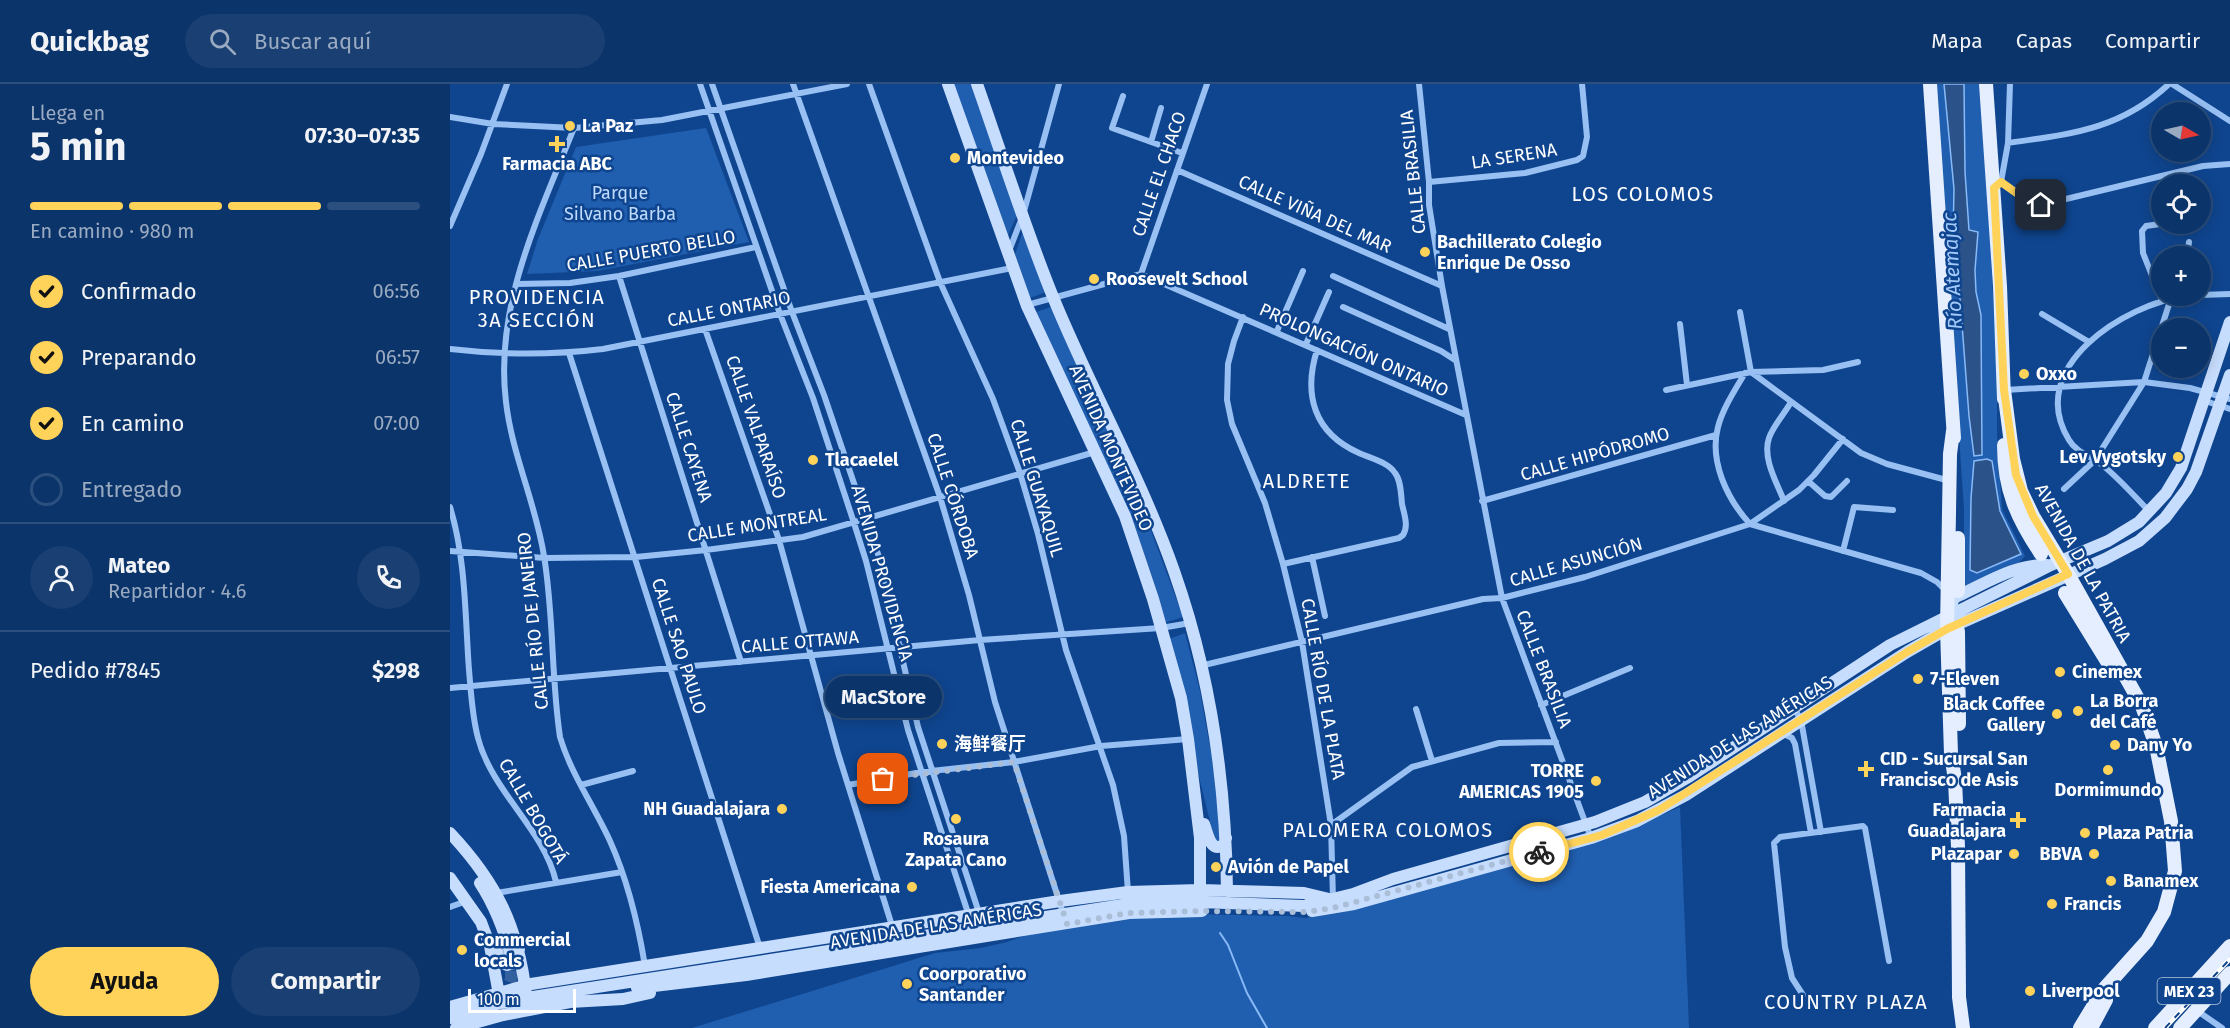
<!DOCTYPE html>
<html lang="es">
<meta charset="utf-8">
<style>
body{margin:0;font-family:"Fira Sans","Noto Sans SC",sans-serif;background:#193f73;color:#f1f3f6;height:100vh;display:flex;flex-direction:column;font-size:22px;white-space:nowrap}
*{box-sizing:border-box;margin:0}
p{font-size:20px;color:#9aaac1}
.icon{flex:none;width:33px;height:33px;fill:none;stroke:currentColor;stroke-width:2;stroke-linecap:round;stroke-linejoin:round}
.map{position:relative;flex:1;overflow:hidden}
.drawer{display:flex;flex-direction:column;background:#0b346b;width:450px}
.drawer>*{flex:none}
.needle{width:39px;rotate:99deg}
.buttons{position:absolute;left:1701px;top:18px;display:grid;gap:12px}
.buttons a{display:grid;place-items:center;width:60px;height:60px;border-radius:50%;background:#0b346b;box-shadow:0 3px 15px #0003,0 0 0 2px #2b4f7e;font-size:30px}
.scale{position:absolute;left:18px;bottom:15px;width:108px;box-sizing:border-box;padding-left:6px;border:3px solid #fff;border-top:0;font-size:16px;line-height:21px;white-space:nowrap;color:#fff;-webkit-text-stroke:4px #0f458f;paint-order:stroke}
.pin{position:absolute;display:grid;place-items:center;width:51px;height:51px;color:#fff;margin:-26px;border-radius:12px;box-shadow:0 3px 9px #0006}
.courier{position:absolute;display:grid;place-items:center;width:60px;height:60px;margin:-30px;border:4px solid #ffd25a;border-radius:50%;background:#fff;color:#222;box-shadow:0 2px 8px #0007}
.bubble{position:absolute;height:42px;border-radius:21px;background:#0b346b;box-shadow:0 3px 15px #0003,0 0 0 2px #2b4f7e;font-size:20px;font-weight:700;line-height:42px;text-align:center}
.head em{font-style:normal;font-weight:700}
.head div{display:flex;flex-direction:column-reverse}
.head{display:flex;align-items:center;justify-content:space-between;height:102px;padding:0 30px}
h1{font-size:39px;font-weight:700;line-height:45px}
.bar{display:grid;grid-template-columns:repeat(4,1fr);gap:9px 6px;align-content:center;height:72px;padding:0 30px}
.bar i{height:8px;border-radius:4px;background:#2b4f7e}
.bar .current{background:#ffd25a}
.bar p{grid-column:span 4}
.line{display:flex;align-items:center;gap:15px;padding:0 30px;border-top:2px solid #2b4f7e}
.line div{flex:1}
.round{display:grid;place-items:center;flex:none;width:63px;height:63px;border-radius:32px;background:#193f73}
ol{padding:0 30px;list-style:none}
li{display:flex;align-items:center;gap:18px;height:66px}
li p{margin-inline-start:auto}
li .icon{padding:6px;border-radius:50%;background:#ffd25a;color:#111;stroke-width:4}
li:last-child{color:#9aaac1}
li i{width:33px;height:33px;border:3px solid #2b4f7e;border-radius:50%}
.button{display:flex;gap:12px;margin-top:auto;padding:12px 30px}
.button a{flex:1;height:69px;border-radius:36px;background:#ffd25a;color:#111;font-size:24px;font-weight:700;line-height:69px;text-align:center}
.button a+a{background:#193f73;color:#f1f3f6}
header{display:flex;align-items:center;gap:36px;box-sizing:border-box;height:84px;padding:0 30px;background:#0b346b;border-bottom:2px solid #2b4f7e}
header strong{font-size:28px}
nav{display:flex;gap:33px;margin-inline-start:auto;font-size:21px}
.search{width:420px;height:54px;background:#193f73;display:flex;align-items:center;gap:15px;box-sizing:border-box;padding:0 21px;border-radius:33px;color:#9aaac1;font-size:22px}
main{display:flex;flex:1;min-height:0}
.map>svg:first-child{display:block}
.green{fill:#205eaf}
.water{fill:#2b538a;stroke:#89baf7;stroke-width:1.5}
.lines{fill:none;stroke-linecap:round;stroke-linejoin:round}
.stream{stroke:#89baf7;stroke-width:2}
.canal{stroke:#2b538a;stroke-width:8}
.secondary-tunnel{stroke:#3361a0;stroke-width:12;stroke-dasharray:12 6;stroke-linecap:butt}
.street{stroke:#98c0f3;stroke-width:6}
.secondary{stroke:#c7ddfd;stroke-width:12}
.primary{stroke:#e4eeff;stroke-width:14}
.rail-casing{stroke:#fff;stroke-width:4.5}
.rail{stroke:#0f458f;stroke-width:2;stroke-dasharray:7;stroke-linecap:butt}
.done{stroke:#abbed8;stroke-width:6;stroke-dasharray:0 10.8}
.route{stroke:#ffd25a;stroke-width:8}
.poi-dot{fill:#ffd25a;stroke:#0f458f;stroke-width:2}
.labels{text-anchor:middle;stroke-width:5;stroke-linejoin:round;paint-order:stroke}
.shield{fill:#0f458f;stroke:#b7c7dd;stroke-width:1.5}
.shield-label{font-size:16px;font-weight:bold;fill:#fff}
.poi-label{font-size:18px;font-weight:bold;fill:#fff;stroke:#0f458f;text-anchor:start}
.street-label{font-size:18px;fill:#fff;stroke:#0f458f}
.park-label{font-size:18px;fill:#bfdbfe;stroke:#0f458f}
.neighbourhood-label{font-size:20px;letter-spacing:1.5px;fill:#fff;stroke:#0f458f}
.water-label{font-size:20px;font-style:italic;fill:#a3cafa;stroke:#0f458f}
</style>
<header>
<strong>Quickbag</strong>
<div class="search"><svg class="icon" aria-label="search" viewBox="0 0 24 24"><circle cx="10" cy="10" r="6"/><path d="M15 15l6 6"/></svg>Buscar aquí</div>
<nav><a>Mapa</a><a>Capas</a><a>Compartir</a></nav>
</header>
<main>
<section class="drawer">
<div class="head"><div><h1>5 min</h1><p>Llega en</p></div><em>07:30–07:35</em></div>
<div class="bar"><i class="current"></i><i class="current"></i><i class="current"></i><i></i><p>En camino · 980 m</p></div>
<ol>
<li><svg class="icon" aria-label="check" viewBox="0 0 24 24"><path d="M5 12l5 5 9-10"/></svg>Confirmado<p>06:56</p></li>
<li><svg class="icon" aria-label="check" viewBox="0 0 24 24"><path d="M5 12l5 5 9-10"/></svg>Preparando<p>06:57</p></li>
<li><svg class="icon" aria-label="check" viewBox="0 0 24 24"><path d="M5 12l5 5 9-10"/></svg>En camino<p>07:00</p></li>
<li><i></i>Entregado</li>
</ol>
<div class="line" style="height:108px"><a class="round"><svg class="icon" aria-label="person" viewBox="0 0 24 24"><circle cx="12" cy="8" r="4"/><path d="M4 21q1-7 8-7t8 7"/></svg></a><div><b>Mateo</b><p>Repartidor · 4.6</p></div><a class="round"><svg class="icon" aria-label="phone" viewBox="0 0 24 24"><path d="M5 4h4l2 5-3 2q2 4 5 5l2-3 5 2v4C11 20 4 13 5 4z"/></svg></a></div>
<div class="line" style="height:78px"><div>Pedido #7845</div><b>$298</b></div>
<div class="button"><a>Ayuda</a><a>Compartir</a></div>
</section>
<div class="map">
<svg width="1780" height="944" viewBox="0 0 1780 944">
<rect width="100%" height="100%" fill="#0f458f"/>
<path class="green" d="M504 0H524L568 129 556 156Z
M1485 0H1530L1541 172 1547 293V352L1552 425 1575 472 1565 483 1514 503V425Z
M256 44 299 158 147 187 77 190 88 155 126 63Z
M573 147 596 208 580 214 565 170Z
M601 223 693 425 733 533 714 539 586 228Z
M735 549 750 607 763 680 771 758 767 760 762 746 747 684 719 555Z
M1230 723 1239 944H242L485 869 531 864 557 858 642 828 837 832 856 834 1107 770 1168 749Z"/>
<path class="water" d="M1494 0H1514L1515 88 1519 146 1528 148 1525 186 1526 208 1531 231 1532 371 1524 372 1519 332 1508 188 1503 153 1504 105Z
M1537 375 1542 377 1550 427 1571 470 1527 489 1520 486 1521 414 1524 377Z"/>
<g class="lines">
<path class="stream" d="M770 849 778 861 797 909 817 944"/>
<path class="canal" d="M782 813 802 814"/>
<path class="secondary-tunnel" d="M53 915 61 895V872"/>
<path class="street" d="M250 0 330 230 363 314 404 439 416 477 458 646 519 832
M262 0 342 228 374 311 429 473 468 643 534 844
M343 0 490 413 519 511 545 618 614 832
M419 0 490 198 543 315 570 389 588 450 616 566 663 701 674 752 678 808
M969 0 979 98V121L992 202 1052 514 1141 754
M1722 0 1780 37
M673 12 662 44 732 69
M0 33 43 40 124 44 212 36 397 0
M124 44C89 132 44 222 56 318 62 371 86 420 94 472 104 532 101 593 110 653 121 690 144 722 160 757 178 797 188 839 195 882
M701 58 711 24
M1558 59C1620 50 1670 46 1719 0
M727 86 992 202
M979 98 1075 89 1127 76 1133 72 1137 53 1132 0
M1551 98 1579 118 1591 121 1753 82 1780 80
M1551 98 1558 59 1560 0
M1710 140 1696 142 1692 147 1693 169 1712 217
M0 142 31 70 57 0
M559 167 573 131 609 0
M1737 172 1739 158
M691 190 757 0
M169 192 291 578
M883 192 999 245
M66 200 120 199 169 192 306 163
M1750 211 1780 210
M577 221 691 190 1016 331
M893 223 991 267 1005 276
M1290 228 1301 288 1411 369 1437 380 1500 397
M1592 230 1639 258
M793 233 784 257 778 280 777 316 782 340 815 419 833 480 852 558 881 741 883 815
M1230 240 1237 301
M255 245 329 456 388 669 443 845
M827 247 853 187
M856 260 879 208
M0 265C51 271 102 271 153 265L562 184
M119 269 310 864
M1295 289C1285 306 1273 324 1268 343 1259 377 1277 415 1300 440
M1216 306 1301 288 1373 286 1408 278
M1555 306 1694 298 1740 304 1780 315
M1755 317 1780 325
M1358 397 1375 412 1381 413 1397 397
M1614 405 1645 376 1694 298 1721 214
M1032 417 1266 351
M1334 417C1327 399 1312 374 1319 354 1323 342 1335 329 1341 318
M0 423C16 475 15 532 19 586 21 608 22 632 28 654 42 708 94 745 106 798
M1700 428C1684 412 1669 394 1651 380 1640 372 1626 368 1619 356 1574 283 1675 220 1736 212
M1300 440 1349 406 1364 391 1393 355
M0 467 95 474 186 473 256 466 353 453 645 368
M1393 467 1404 423 1443 426
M862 473 875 532
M833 480 949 454 953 451C959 442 954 430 952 420 951 411 951 396 945 389 938 378 920 374 909 369 864 349 853 311 867 266
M750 582 1033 515 1052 514 1135 493 1300 440 1471 489 1487 498 1495 506
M0 604 530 556 711 544 740 539
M1091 621 1180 584
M1344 624 1351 636 1371 748
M966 625 982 677
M1332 649 1342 654 1345 660 1361 749
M131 701 183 687
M398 701 472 688 564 678 651 662 738 655
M881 741 962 683 1049 659 1106 658
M46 809 172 788
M0 823 17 817
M1353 911 1342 894 1335 863 1324 759 1330 753 1413 742 1415 744 1439 877
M1746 926 1772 944"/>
<path class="secondary" d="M498 0 577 222 675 432 703 515 731 614 738 655 750 754V812
M527 0C552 71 575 144 603 213 641 306 691 393 724 487 760 589 776 699 777 807
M1502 519 1504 514 1510 511C1538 498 1566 480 1597 481
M754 740C758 750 760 769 774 761L776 754
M0 749C47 799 68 843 76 910
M0 794 31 838 40 862 50 916
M30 799C45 822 54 845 61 872
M862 827 904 820 1141 754 1187 737 1236 711 1457 568 1497 545 1655 475 1689 457 1715 434 1737 405 1746 388 1780 291
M46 864 50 878 57 881 65 879 69 865
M187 904 296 891 679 829 752 827
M0 923 81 900 610 817 678 808 750 806 854 809 879 815
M0 934 50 919 83 913 679 820 750 818 854 822 903 810 943 795 1145 738 1195 718 1240 692 1440 561 1601 481 1658 457 1689 438 1716 409 1731 384 1780 238
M6 944 53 931 84 925 120 918 173 915 200 909"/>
<path class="primary" d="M1480 0 1504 354
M1536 0 1550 202 1554 315
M1554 306 1563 375 1571 407 1583 432 1618 490 1692 622 1706 662 1721 737 1725 787 1714 828 1697 857 1653 906 1630 944
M1503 347 1500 370 1497 545 1501 670 1505 696 1508 763 1509 913 1513 944
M1554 361C1554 406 1567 434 1591 470
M1508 507V454
M1615 509 1663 587
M1508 547 1509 640
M1641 944 1656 916
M1705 944 1780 862
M1730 944 1780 889"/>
<g class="rail-casing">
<path id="rail" d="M1715 944 1780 875"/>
</g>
<use href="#rail" class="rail"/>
</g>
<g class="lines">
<path class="done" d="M433 695 564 678 617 840 679 829 750 827 855 828 883 824 1089 768"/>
<path class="route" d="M1089 768 1152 751 1209 726 1457 568 1497 545 1618 490 1583 432 1566 391 1554 306 1544 104 1551 98 1579 118 1591 121"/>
</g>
<g class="poi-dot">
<circle cx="120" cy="42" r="6"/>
<path d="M104 51h6v6h6v6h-6v6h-6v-6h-6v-6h6z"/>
<circle cx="505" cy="74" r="6"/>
<circle cx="975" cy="168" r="6"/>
<circle cx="644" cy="195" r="6"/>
<circle cx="1574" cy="290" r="6"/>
<circle cx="1728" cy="373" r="6"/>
<circle cx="363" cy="376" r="6"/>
<circle cx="1610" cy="588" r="6"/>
<circle cx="1468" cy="595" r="6"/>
<circle cx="1628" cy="627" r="6"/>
<circle cx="1607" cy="630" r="6"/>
<circle cx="492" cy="660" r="6"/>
<circle cx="1665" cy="661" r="6"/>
<path d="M1413 676h6v6h6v6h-6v6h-6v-6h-6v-6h6z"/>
<circle cx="1658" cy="686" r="6"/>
<circle cx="1146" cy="697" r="6"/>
<circle cx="332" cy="725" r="6"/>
<circle cx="506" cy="735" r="6"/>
<path d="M1565 727h6v6h6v6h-6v6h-6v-6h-6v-6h6z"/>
<circle cx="1635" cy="749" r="6"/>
<circle cx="1564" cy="770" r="6"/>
<circle cx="1644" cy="770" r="6"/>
<circle cx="766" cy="783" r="6"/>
<circle cx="1661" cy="797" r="6"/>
<circle cx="462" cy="803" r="6"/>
<circle cx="1602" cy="820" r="6"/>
<circle cx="12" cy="866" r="6"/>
<circle cx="457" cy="900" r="6"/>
<circle cx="1580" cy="907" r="6"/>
</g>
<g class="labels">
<rect class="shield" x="1707.5" y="894" width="63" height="26" rx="4.5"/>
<g class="shield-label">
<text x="1739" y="913">MEX 23</text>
</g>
<g class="poi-label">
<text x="132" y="48">La Paz</text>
<text x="517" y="80">Montevideo</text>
<text x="107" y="86" text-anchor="middle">Farmacia ABC</text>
<text x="987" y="164">Bachillerato Colegio<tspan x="987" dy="21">Enrique De Osso</tspan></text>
<text x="656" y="201">Roosevelt School</text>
<text x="1586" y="296">Oxxo</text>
<text x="1716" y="379" text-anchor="end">Lev Vygotsky</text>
<text x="375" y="382">Tlacaelel</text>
<text x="1622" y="594">Cinemex</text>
<text x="1480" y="601">7-Eleven</text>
<text x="1640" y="623">La Borra<tspan x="1640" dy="21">del Café</tspan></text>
<text x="1595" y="626" text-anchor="end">Black Coffee<tspan x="1595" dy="21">Gallery</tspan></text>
<text x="504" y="666">海鲜餐厅</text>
<text x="1677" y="667">Dany Yo</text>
<text x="1430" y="681">CID - Sucursal San<tspan x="1430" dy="21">Francisco de Asis</tspan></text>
<text x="1134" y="693" text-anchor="end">TORRE<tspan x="1134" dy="21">AMERICAS 1905</tspan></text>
<text x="1658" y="712" text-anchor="middle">Dormimundo</text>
<text x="320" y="731" text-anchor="end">NH Guadalajara</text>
<text x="1556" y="732" text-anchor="end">Farmacia<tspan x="1556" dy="21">Guadalajara</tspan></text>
<text x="1647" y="755">Plaza Patria</text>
<text x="506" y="761" text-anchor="middle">Rosaura<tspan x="506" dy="21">Zapata Cano</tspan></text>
<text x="1552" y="776" text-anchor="end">Plazapar</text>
<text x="1632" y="776" text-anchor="end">BBVA</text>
<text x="778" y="789">Avión de Papel</text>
<text x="1673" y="803">Banamex</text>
<text x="450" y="809" text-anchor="end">Fiesta Americana</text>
<text x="1614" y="826">Francis</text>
<text x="24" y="862">Commercial<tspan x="24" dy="21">locals</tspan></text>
<text x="469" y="896">Coorporativo<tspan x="469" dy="21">Santander</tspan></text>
<text x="1592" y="913">Liverpool</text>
</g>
<g class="street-label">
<text transform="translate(1064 72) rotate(-9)" y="6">LA SERENA</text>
<text transform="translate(963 88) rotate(-96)" y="6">CALLE BRASILIA</text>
<text transform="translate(709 90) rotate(-71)" y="6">CALLE EL CHACO</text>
<text transform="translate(865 130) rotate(24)" y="6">CALLE VIÑA DEL MAR</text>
<text transform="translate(201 167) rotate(-10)" y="6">CALLE PUERTO BELLO</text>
<text transform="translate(279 225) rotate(-11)" y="6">CALLE ONTARIO</text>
<text transform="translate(904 266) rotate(24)" y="6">PROLONGACIÓN ONTARIO</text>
<text transform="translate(306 343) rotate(71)" y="6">CALLE VALPARAÍSO</text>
<text transform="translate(239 363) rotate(72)" y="6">CALLE CAYENA</text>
<text transform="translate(661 364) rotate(66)" y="6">AVENIDA MONTEVIDEO</text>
<text transform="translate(1145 370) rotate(-16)" y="6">CALLE HIPÓDROMO</text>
<text transform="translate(587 404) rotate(73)" y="6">CALLE GUAYAQUIL</text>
<text transform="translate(503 412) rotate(72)" y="6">CALLE CÓRDOBA</text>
<text transform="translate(307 441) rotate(-9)" y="6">CALLE MONTREAL</text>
<text transform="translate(1126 478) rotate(-16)" y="6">CALLE ASUNCIÓN</text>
<text transform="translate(1633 479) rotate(61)" y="6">AVENIDA DE LA PATRIA</text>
<text transform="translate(432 489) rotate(74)" y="6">AVENIDA PROVIDENCIA</text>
<text transform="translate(83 537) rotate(-96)" y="6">CALLE RÍO DE JANEIRO</text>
<text transform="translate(350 558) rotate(-5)" y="6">CALLE OTTAWA</text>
<text transform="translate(229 562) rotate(72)" y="6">CALLE SAO PAULO</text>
<text transform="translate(1094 585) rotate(69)" y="6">CALLE BRASILIA</text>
<text transform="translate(873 605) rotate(80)" y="6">CALLE RÍO DE LA PLATA</text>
<text transform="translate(1290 653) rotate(-32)" y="6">AVENIDA DE LAS AMÉRICAS</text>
<text transform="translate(83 727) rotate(60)" y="6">CALLE BOGOTÁ</text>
<text transform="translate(486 842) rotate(-9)" y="6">AVENIDA DE LAS AMÉRICAS</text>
</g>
<g class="park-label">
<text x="170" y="115">Parque<tspan x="170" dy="21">Silvano Barba</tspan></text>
</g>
<g class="neighbourhood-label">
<text x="1193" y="117">LOS COLOMOS</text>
<text x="87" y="220">PROVIDENCIA<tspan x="87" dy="23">3A SECCIÓN</tspan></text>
<text x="857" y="404">ALDRETE</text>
<text x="938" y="753">PALOMERA COLOMOS</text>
<text x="1396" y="925">COUNTRY PLAZA</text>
</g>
<g class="water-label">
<text transform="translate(1502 187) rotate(-93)" y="7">Río Atemajac</text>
</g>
</g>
</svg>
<div class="buttons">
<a><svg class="needle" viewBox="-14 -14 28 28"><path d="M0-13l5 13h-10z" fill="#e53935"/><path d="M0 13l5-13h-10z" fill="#9aaac1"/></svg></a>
<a><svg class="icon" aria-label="locate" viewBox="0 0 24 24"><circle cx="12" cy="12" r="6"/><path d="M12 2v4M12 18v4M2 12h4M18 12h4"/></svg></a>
<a>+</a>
<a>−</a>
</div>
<div class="scale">100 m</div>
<div class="pin" style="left:433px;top:695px;background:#ea580c"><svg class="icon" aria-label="bag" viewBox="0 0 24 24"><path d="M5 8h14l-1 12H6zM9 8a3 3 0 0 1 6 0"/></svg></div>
<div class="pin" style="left:1591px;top:121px;background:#1f2937"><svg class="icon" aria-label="home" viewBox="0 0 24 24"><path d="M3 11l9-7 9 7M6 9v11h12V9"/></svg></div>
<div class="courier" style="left:1089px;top:768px"><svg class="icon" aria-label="bike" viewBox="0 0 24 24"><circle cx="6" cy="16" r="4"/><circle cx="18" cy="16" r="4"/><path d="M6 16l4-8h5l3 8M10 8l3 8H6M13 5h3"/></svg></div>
<div class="bubble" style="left:375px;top:592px;width:117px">MacStore</div>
</div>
</main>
